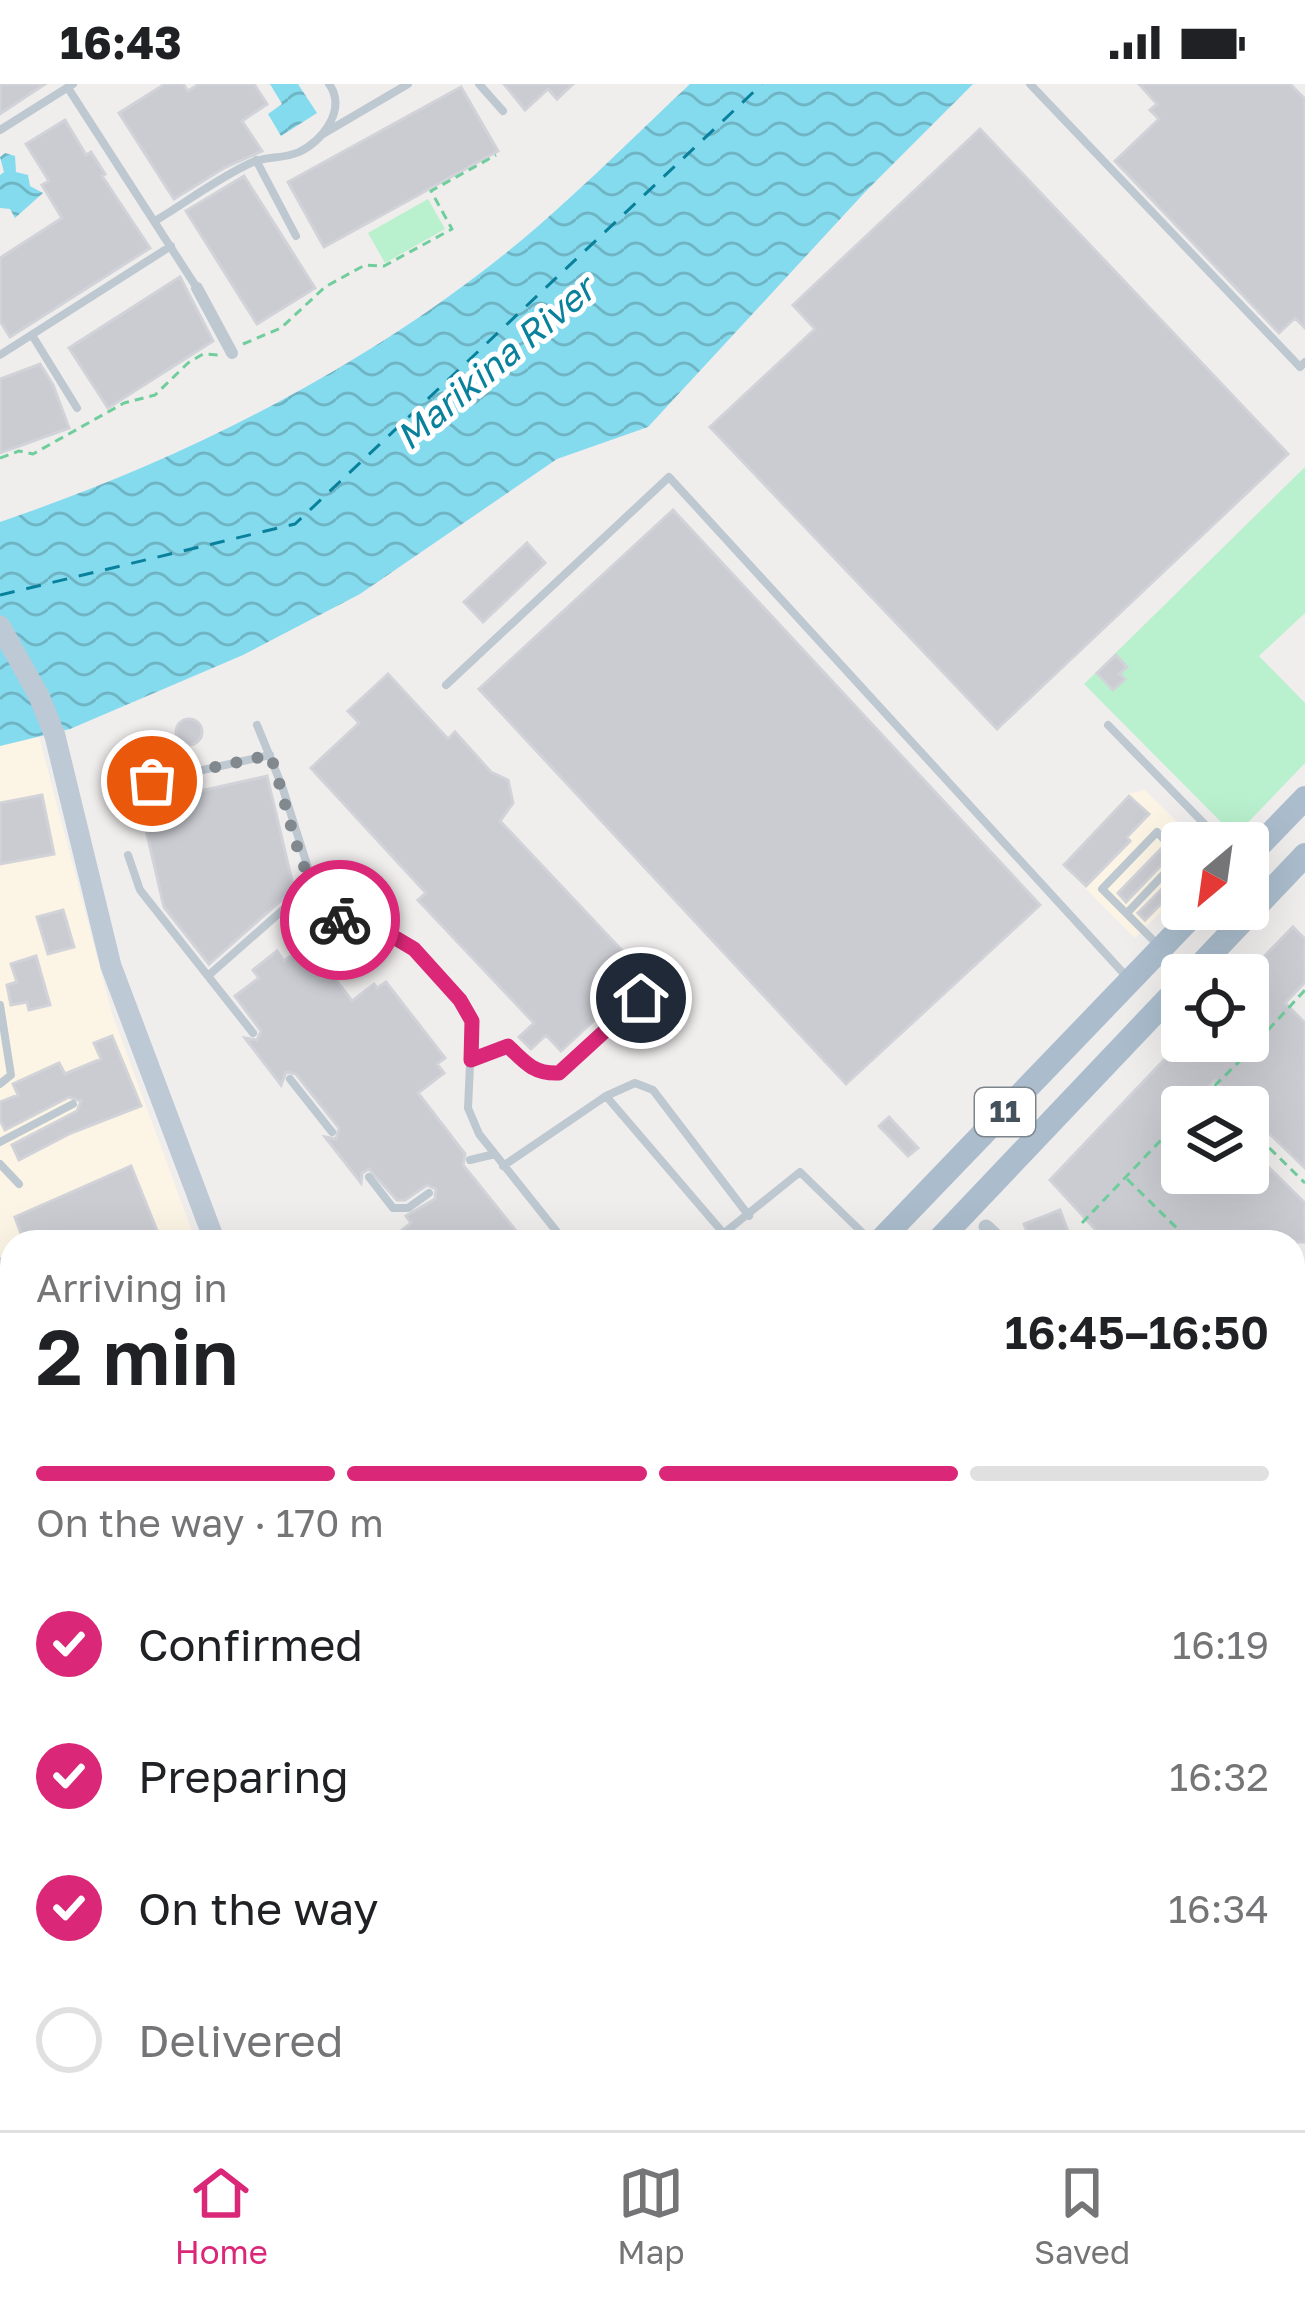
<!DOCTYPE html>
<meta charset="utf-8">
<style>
body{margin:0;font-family:"Golos Text",sans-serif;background:#f6f6f6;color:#202124;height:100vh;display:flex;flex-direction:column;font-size:45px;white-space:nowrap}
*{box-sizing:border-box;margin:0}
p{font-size:39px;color:#757577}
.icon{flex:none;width:66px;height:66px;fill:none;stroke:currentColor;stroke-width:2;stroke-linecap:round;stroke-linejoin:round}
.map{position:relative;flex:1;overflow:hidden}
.panel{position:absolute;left:0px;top:1146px;width:1305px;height:900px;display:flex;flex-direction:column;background:#fff;border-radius:36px 36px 0 0;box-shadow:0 12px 48px #0002}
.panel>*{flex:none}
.needle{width:78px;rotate:209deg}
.controls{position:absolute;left:1161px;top:738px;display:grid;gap:24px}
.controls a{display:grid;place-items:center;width:108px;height:108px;border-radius:12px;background:#fff;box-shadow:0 12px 48px #0002;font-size:60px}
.pin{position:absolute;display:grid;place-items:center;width:102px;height:102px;color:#fff;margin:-51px;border:6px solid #fff;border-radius:50%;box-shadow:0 3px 12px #0007}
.courier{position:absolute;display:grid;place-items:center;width:120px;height:120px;margin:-60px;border:9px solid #db2777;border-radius:50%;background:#fff;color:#222;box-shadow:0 3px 15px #0007}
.summary em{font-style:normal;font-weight:600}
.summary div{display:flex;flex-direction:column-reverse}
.summary{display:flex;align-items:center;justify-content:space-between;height:204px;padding:0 36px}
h1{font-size:78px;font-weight:600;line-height:90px}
.bar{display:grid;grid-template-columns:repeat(4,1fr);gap:18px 12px;align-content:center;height:144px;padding:0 36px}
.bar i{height:15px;border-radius:9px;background:#e0e0e0}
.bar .selected{background:#db2777}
.bar p{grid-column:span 4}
ol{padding:0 36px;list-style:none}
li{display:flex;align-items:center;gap:36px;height:132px}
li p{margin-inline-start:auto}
li .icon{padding:12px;border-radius:50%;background:#db2777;color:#fff;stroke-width:4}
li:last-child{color:#757577}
li i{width:66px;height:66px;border:6px solid #e0e0e0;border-radius:50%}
.status{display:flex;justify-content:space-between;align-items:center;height:84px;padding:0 60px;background:#fff;direction:ltr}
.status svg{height:33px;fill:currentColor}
.tab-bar{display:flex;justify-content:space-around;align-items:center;height:168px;border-top:3px solid #e0e0e0;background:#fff;font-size:33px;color:#757577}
.tab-bar a{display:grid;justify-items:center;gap:6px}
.tab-bar .selected{color:#db2777}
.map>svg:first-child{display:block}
.commercial{fill:#fcf5e5}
.grass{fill:#b9f0cd}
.water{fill:url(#water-waves)}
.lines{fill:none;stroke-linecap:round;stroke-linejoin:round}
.stream{stroke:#85dbee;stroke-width:4.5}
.ferry{stroke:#09819c;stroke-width:3;stroke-dasharray:15 12;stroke-linecap:butt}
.building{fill:#caccd2;stroke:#d1d3d9;stroke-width:3}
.path{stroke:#70ce9d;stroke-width:3;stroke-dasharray:9 6;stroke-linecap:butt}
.service{stroke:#bdc8d0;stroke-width:8}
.pedestrian{stroke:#bdc8d0;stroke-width:12}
.minor{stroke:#bdc8d0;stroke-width:15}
.secondary{stroke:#bdc9d5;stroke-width:21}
.primary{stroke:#abbdcd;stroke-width:24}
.done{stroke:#81888e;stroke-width:12;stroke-dasharray:0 21.6}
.route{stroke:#db2777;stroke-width:15}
.labels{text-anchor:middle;stroke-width:10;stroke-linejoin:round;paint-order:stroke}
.shield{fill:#fff;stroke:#7d858c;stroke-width:3}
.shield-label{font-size:30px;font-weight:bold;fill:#45515b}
.water-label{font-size:36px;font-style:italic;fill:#09819c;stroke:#fff}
</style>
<div class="status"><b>16:43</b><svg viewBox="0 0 49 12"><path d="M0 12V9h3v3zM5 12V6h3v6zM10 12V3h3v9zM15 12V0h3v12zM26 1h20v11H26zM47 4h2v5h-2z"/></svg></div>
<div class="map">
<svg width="1305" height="2046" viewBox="0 0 1305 2046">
<defs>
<pattern id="water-waves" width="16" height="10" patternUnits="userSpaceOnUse" patternTransform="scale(3)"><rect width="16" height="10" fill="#85dbee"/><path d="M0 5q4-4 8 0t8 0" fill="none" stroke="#6fb4c4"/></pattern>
</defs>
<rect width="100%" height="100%" fill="#f0eded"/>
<path class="commercial" d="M39 653 112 930 196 1158H12V1769L0 1776V662Z
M1145 706 1198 759H1182V807L1135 854 1062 781 1128 710Z"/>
<path class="grass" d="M428 115 445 145 385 179 368 149Z
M1305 383V529L1259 572 1305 619V679L1235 752 1084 600Z"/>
<path class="water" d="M270 0H298L317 29 281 52 268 30 282 20Z
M690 0H973L867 106 648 343 557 375 360 510 243 571 70 645 0 662V438C191 373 382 276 536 144 589 98 639 48 690 0Z
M5 69 15 72 16 88 28 91 30 102 43 109 15 134 10 125 0 124V91L4 88 0 73Z"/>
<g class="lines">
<path class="stream" d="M540 2034 544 2046"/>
<path class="ferry" d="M0 511 295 440 762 0"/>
</g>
<path class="building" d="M0 0H45L0 30Z
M165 0H183L188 7 199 0H254L267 20 242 37 262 67 224 84 174 115 119 29Z
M504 0H573L557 15 548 5 525 26Z
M1139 0H1290L1305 15V244L1295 234 1279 249 1115 77 1159 35 1150 26 1157 20Z
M461 3 498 67 324 163 288 98Z
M65 36 86 71 91 68 105 90 102 92 150 164 10 253 0 237V174L62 134 42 101 49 97 26 60Z
M980 45 1288 370 997 645 710 343 815 245 793 221Z
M244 92 315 204 257 240 186 127Z
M180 193 213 257 108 324 69 264Z
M40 280 53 301 69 344 0 369V295Z
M673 426 1040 821 846 1000 479 605Z
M527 459 545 479 483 538 464 518Z
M1116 571 1127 583 1119 590 1125 595 1113 606 1097 589Z
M388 590 448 655 455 648 491 688 508 696 513 719 500 737 644 890 561 967 546 951 531 965 519 953 534 939 418 816 426 809 311 684 359 639 348 627Z
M176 648a13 13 0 1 1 26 0a13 13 0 1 1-26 0Z
M129 667a13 13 0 1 1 26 0a13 13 0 1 1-26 0Z
M267 692 294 805 209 880 164 823 140 720 194 708 197 712 196 708Z
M42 711 54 770 0 780V719Z
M1129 712 1149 730 1127 753 1130 757 1086 802 1064 781Z
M1161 765 1169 773 1126 818 1118 809Z
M1182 785V798L1145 836 1138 829Z
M63 826 74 863 48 870 37 833Z
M1293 843 1305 855V898L1285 919 1305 939V1084L1248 1029V1023H1242L1215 996 1197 1014 1207 1023H1182V1089H1248V1063L1305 1119V1158H1107L1050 1096 1182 957H1267L1248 938V889Z
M299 866 322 894 330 888 352 917 374 900 377 904 386 898 445 974 437 980 444 989 418 1009 465 1070 463 1081 525 1158H387L411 1139 406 1132 435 1115 436 1105 427 1101 405 1116H397L369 1085 362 1089 361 1099 325 1053 336 1055 339 1044 296 990 286 988 281 1001 245 954 257 956 261 947 235 912 259 894 253 886 277 867 284 877Z
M36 872 50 921 29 926 27 918 11 921 7 901 17 898 11 880Z
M112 952 141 1022 71 1049 19 1076 12 1061 77 1027 81 1017 69 1013 5 1046 0 1036V1018L18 1011 13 1000 59 979 65 990 101 975 94 959Z
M889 1033 918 1064 908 1072 879 1042Z
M131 1082 160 1154 151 1158H24L15 1133Z
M1060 1126 1072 1158H1031L1024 1140Z"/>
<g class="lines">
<path class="path" d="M243 260 281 244 325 203 365 181 384 182 452 145 431 107 496 71
M0 374 19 367 33 370 124 319 155 311 188 279 203 270 219 271
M1258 957 1305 906
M1212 1007 1228 1023
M1193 1023 1253 964
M1248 1043 1305 1099
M1127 1095 1191 1158
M1082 1139 1182 1034"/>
<path class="service" d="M479 0 503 27
M1030 0 1300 283 1305 278
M68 4 197 204
M0 46 73 0
M323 50 408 0
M256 76 296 152
M155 137C187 118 219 93 253 78 267 72 284 75 299 68 323 57 347 25 329 0
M32 251 77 324
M0 271 171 162
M446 601 669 393 1126 892
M257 641 282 702 317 812 332 832 368 849 392 852 414 865 460 917 472 937 468 1024 479 1050 495 1070
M1108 641 1223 759
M113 706 270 671
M128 771 140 806 253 949
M1127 829 1181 772
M1160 863 1102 805 1157 748 1182 774
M209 891 311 801
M0 921 11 991 0 1000
M471 976 509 962C525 979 534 990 559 989L641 914
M290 995 332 1048
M606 1012 635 999 653 1006 749 1132
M0 1058 73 1020
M470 1076 495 1070 565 1158
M0 1080 19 1100
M503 1082 606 1012 725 1151
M369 1093 393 1124H408L429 1109
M713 1158 800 1088 872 1158"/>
<path class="pedestrian" d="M197 204 232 269"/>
<path class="minor" d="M986 1143 1002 1158
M0 1181 12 1228
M1293 1215 1305 1202
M0 1369 12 1314
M1293 1430 1305 1441
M1293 1669 1305 1681
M0 1738 12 1746
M0 1895 12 1918
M1293 1901 1305 1912
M73 2034 80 2046
M167 2034 173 2046
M651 2034 656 2046
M941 2034 954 2046
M1190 2034 1202 2046
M130 2046 154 2034
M256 2046 279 2034
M693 2046H708"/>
<path class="secondary" d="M0 542 39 612 55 652 111 882 215 1158
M487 2034 491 2046
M507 2034 512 2046"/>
<path class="primary" d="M1248 773 1305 714
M1191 891 1305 771
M879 1158 1199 825
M937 1158 1182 900
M0 1799 12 1793
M0 1848 12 1841"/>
</g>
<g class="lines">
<path class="done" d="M152 697 270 671C287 713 301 815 340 836"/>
<path class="route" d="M340 836 368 849 392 852 414 865 460 916 472 937 471 976 508 962C525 979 534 990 559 989L641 914"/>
</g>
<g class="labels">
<rect class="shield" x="975" y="1004" width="60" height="48" rx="9"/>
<g class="shield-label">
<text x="1005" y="1038">11</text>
</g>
<g class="water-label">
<text transform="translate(495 279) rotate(-40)" y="13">Marikina River</text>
</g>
</g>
</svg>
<div class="controls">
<a><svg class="needle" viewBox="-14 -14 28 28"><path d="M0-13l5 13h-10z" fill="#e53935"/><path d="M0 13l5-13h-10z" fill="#757577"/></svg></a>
<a><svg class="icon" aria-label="locate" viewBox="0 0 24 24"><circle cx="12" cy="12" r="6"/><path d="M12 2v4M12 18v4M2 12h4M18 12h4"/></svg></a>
<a><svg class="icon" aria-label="layers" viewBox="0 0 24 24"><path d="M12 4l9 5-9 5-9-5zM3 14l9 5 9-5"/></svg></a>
</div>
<div class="pin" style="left:152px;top:697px;background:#ea580c"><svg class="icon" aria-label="bag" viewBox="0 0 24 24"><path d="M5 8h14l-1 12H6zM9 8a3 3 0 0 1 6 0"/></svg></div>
<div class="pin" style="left:641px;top:914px;background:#1f2937"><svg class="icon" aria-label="home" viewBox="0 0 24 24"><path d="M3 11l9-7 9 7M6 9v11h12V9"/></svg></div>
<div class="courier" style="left:340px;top:836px"><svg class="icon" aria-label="bike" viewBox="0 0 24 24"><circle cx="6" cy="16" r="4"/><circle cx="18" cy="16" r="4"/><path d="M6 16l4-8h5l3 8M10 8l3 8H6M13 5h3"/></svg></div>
<section class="panel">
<div class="summary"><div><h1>2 min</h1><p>Arriving in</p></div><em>16:45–16:50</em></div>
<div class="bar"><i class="selected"></i><i class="selected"></i><i class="selected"></i><i></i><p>On the way · 170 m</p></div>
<ol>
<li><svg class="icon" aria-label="check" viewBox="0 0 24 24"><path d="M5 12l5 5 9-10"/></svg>Confirmed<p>16:19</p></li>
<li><svg class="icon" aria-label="check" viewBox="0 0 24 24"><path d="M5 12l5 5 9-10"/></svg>Preparing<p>16:32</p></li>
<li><svg class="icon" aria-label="check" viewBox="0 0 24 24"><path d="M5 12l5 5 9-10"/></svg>On the way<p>16:34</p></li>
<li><i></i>Delivered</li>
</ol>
</section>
</div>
<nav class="tab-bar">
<a class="selected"><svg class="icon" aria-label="home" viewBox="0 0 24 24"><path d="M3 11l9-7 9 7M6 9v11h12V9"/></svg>Home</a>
<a><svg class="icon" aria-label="map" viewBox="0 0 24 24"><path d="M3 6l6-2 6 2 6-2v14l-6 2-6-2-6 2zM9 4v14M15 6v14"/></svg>Map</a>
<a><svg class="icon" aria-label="saved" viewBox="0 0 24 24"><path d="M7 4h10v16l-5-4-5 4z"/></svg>Saved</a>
</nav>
